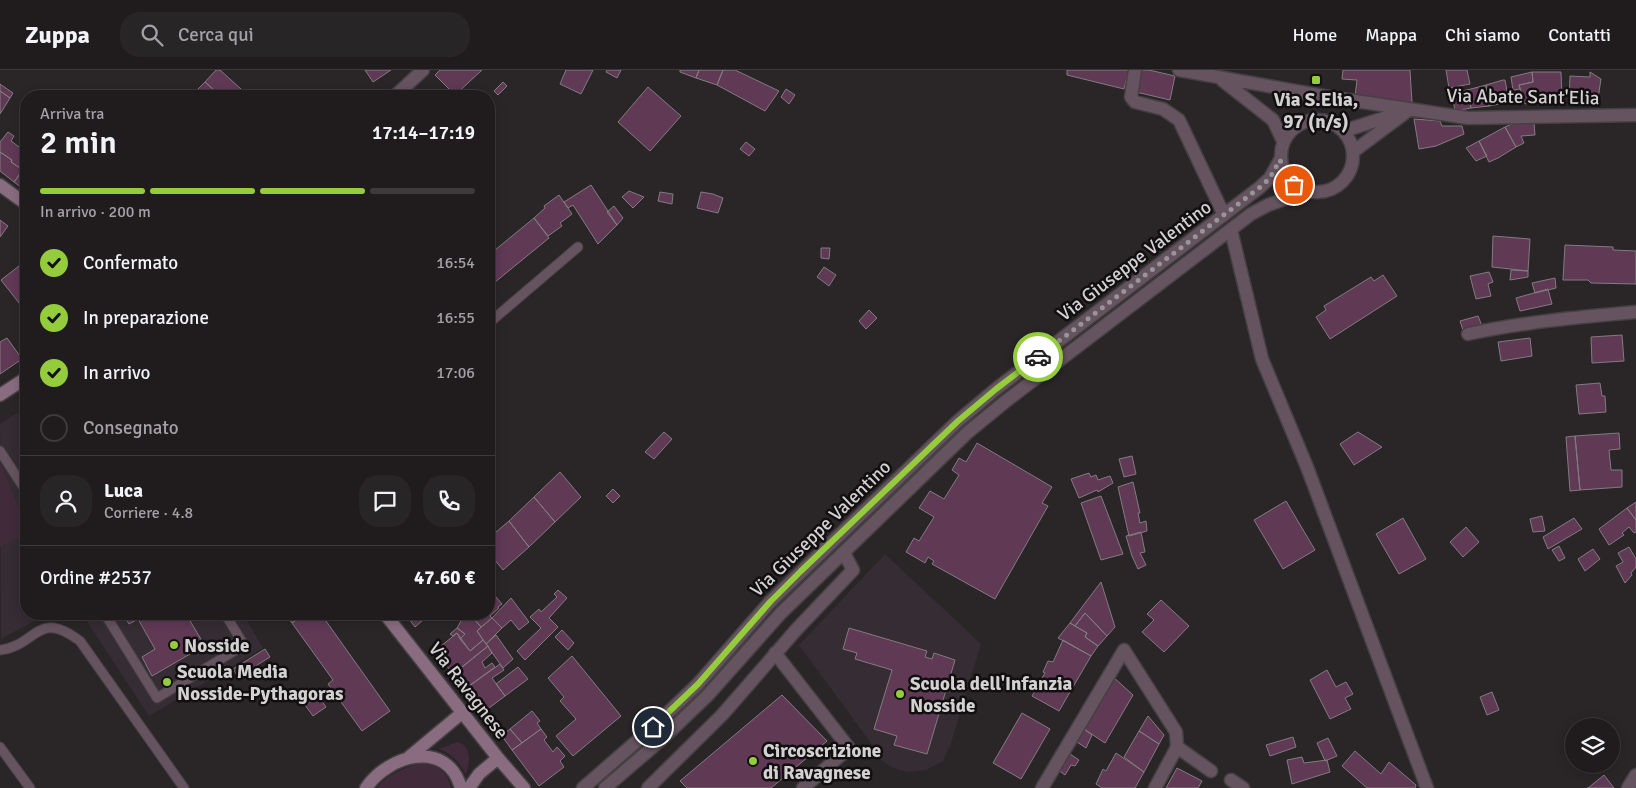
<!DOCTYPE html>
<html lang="it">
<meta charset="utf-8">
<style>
body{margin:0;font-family:Signika,sans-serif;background:#282527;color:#f1f3f6;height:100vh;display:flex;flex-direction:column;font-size:19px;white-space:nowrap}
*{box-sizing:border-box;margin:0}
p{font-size:16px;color:#a2a1a4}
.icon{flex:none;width:28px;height:28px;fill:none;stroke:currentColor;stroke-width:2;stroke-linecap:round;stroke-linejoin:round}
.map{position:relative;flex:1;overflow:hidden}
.details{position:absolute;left:20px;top:20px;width:475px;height:530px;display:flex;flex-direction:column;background:#201c1e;border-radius:20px;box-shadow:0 2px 12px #0003,0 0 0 1px #3d3a3c}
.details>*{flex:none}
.buttons{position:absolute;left:1565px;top:648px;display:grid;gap:10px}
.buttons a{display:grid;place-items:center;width:55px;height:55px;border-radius:50%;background:#201c1e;box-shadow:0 2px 12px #0003,0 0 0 1px #3d3a3c;font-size:25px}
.pin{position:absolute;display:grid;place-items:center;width:42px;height:42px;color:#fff;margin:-21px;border:2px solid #fff;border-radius:50%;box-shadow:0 1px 5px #0007}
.courier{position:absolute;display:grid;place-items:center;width:50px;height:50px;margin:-25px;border:4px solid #94cc3c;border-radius:50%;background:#fff;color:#222;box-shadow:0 1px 6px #0007}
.headline em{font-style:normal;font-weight:600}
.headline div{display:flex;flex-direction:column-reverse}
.headline{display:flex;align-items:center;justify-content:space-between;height:85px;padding:0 20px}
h1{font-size:32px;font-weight:600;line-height:38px}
.bar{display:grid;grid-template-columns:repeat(4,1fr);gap:8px 5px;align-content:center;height:60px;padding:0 20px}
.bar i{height:6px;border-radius:4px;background:#3d3a3c}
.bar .on{background:#94cc3c}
.bar p{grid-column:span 4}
.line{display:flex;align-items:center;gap:12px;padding:0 20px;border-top:1px solid #3d3a3c}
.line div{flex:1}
.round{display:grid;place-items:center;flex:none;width:52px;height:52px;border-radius:20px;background:#282527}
ol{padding:0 20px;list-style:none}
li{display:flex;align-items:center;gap:15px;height:55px}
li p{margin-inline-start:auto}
li .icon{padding:5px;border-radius:50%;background:#94cc3c;color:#111;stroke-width:4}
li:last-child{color:#a2a1a4}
li i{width:28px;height:28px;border:2px solid #3d3a3c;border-radius:50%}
header{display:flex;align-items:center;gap:30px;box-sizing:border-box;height:70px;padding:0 25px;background:#201c1e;border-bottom:1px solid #3d3a3c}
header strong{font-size:24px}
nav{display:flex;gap:28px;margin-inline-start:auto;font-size:18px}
.search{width:350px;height:45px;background:#282527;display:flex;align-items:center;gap:12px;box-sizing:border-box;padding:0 18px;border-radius:20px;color:#a2a1a4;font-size:19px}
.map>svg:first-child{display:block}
.built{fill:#362c33}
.green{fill:#412b3a}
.building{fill:#603955;stroke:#817c7f}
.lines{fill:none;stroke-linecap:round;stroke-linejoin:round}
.lane-casing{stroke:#454143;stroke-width:11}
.street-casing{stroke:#454143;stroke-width:15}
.secondary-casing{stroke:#454143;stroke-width:15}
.lane{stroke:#665360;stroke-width:9}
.street{stroke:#665360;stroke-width:12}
.secondary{stroke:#896c80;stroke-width:12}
.done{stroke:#989597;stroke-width:5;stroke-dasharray:0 9}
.route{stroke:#94cc3c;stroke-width:6}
.poi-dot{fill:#94cc3c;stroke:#110f10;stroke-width:2}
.labels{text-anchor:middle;stroke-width:5;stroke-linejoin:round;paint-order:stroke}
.street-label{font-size:19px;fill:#d4d1d3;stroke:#110f10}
.poi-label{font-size:19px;font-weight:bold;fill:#d4d1d3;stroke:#110f10;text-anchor:start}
</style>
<header>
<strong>Zuppa</strong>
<div class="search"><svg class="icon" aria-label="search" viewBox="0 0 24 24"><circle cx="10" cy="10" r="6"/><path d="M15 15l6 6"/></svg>Cerca qui</div>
<nav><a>Home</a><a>Mappa</a><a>Chi siamo</a><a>Contatti</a></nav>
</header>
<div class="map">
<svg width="1636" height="718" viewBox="0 0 1636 718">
<rect width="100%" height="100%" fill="#2a2628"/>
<path class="built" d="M26 337V544H47L1 569 0 354Z
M885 484 981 574 951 673 943 691 926 700 908 702 893 698 881 690 871 673 799 575Z
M82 544H243L263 578 149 646Z"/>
<path class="green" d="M0 393 26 455V465L0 476Z
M457 672C472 675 470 693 466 704 459 692 452 684 439 679Z
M423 692C438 695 448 703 451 718H377C388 703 407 697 423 692Z"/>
<path class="building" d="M216 0H220L241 19 234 26H221L205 12Z
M365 0H391L373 12Z
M440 0H482L455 25 435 5Z
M566 0H593L581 24 560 14Z
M607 0H621L617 8 606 2Z
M680 0H699L696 8 680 2Z
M699 0H723L717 15 696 8Z
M723 0H735L779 21 765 41 717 15Z
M1067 0H1129L1124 19 1067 5Z
M1140 0H1149L1175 6 1170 30 1136 22Z
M1343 0H1410L1412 33 1355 26 1357 10 1342 9Z
M1446 0H1467L1470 14 1449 18Z
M1532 2H1561L1562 28 1537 34 1536 31 1525 34 1519 15 1533 12Z
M1532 2 1533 12 1519 15 1520 19 1513 20 1511 7Z
M1590 2 1601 9 1597 35 1569 33 1570 6 1590 7Z
M1503 10H1505L1509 32 1489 36 1486 15Z
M205 12 221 26H191Z
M503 12 507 16 498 25 494 21Z
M0 14 13 23 10 28 0 21Z
M1486 15 1489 36 1471 38 1467 20Z
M648 17 681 46 650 81 618 52Z
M786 19 795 25 789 34 781 27Z
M1467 20 1471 38 1455 41 1452 23Z
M0 21 10 28 0 44Z
M1414 49 1440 51 1442 56H1462L1464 64 1436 76 1419 79Z
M1534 52 1535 65 1521 66 1524 73 1516 77 1505 57 1514 53Z
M1505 57 1516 77 1498 88 1489 92 1479 71Z
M8 62 14 66 11 71 26 82V95L23 100 11 92 12 90 0 82V72Z
M1479 71 1487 86 1476 91 1466 78Z
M746 72 755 79 749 86 740 79Z
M0 82 12 90 11 92 23 100 14 112 0 101Z
M26 95V121L14 112Z
M591 115 617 155 598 174 573 135 568 138 564 132Z
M629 121 644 127 633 138 622 127Z
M660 122 673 124 672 134 658 131Z
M701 122 713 124 723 128 718 143 697 138Z
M559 125 572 144 560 153 562 156 548 166 534 148 545 138 544 136Z
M614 136 623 148 617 155 607 142Z
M534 148 549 168 489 217V185Z
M0 150 8 156 0 167Z
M1493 166 1530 169 1528 201 1492 197Z
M1565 175 1613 177V180L1636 181V214L1591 213 1588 210H1563Z
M821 178H830L829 189 821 188Z
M19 196 22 200 26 197V236L23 238 1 210Z
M824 197 836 205 829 216 817 207Z
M1511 200 1528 201V207L1510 210Z
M1489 202 1493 212 1488 214 1491 226 1476 229 1470 206Z
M1383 205 1397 226 1330 269 1316 247 1326 240 1324 236 1371 207 1374 211Z
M1555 208 1556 218 1535 223 1532 213Z
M1548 219 1552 234 1520 241 1516 228Z
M869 240 877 248 866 259 859 251Z
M1478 246 1482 256 1463 260 1460 251Z
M1622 265 1624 291 1592 293 1591 267Z
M7 268 22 289 0 304V272Z
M1530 268 1532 286 1501 291 1498 272Z
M1600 313 1602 326H1605L1606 342 1579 344 1576 315Z
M664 362 672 369 654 389 645 382Z
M1358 362 1382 377 1354 395 1340 374Z
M1619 363 1620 379 1609 380 1611 400H1622V417L1580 420 1575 366Z
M1575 366 1580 420 1570 421 1566 367Z
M977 373 1052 417 1042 433 1048 436 995 529 932 494 934 491 928 487 925 493 906 482 914 468 919 471 934 447 919 438 930 421 944 429 959 405 952 400 959 388 966 392Z
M1132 386 1136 404 1124 407 1119 389Z
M560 402 581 427 555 452 534 427Z
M1089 403 1091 407 1096 405 1098 410 1110 406 1113 413 1098 422 1097 420 1079 428 1071 409Z
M1133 412 1140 443H1138L1140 453 1146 451 1147 461 1129 466 1118 417Z
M613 419 620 426 613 433 606 426Z
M1101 426 1123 484 1101 490 1081 433Z
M534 427 555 452 529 477 509 451Z
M1286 431 1315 480 1283 499 1254 450Z
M1636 432V450L1627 438Z
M1627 438 1636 450V462L1634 463 1629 457 1622 463 1624 465 1609 475 1599 459Z
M1542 446 1545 461 1533 462 1530 449Z
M1403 448 1426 489 1399 504 1376 464Z
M1574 448 1582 459 1548 479 1543 467Z
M509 451 529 477 503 500 489 483V468Z
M1466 457 1479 472 1463 487 1450 472Z
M1141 462 1145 482 1140 483 1146 495 1138 499 1132 486 1126 466Z
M1559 476 1565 488 1559 491 1552 480Z
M1629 477 1636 489V497L1631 503 1632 505 1625 513 1616 496 1623 492 1618 483Z
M1593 479 1600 489 1585 501 1578 489Z
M1101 512 1115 557 1107 566 1085 543 1075 556 1070 553Z
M490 520 502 534 498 537 499 538 490 546 492 548 481 557 470 544H489V521Z
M558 520 567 528 549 548 558 557 525 590 517 581 541 558 530 547 539 539 541 542 557 527 554 524Z
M511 528 529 552 519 560 511 550 502 558 492 548Z
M1161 530 1189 556 1164 582 1142 562 1154 550 1147 544Z
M1085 543 1107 566 1098 576 1085 567 1087 563 1075 556Z
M123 544H186L202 571 187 579 190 584 152 606 142 587 155 579 138 549 129 554Z
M285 544H305L292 553Z
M305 544H321L390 641 362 661 328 614 333 610 292 553Z
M405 544H430L415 557Z
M465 544H470L481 557 477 561 483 570 470 581 460 569 465 564 457 558Z
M492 548 502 558 486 574 477 561Z
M1070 553 1087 563 1085 567 1098 576 1091 586 1058 568Z
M457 558 465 564 460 569 457 563 453 566 450 564Z
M849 558 927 581 925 587 932 589 934 583 955 590 927 684 894 675 897 666 874 659 892 600 855 589 857 583 843 579Z
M562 560 574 573 568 580 555 567Z
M457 563 470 581 483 570 488 576 453 604 435 581Z
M496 565 513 589 503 598 486 574Z
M1063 570 1091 586 1059 641 1032 626 1045 603 1043 602 1048 591 1053 592Z
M488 576 492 583 482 592 485 598 492 593 495 597 466 618 455 603Z
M265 579 270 587 238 607 233 599Z
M572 586 621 646 573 686 556 666 576 649 560 631 564 627 548 608Z
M500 594 504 600 492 608 505 626 485 641 468 617Z
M518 597 528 609 505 626 496 614Z
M1327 600 1336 617 1346 612 1353 624 1345 628 1351 639 1330 649 1310 610Z
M1111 605 1133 625 1105 673 1081 657Z
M1492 622 1499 640 1487 645 1480 627Z
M782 625 827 671 771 718H687L680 711Z
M318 626 326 637 313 646 305 635Z
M532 641 540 651 537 653 541 659 522 673 510 659Z
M1022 643 1050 659 1021 709 993 693Z
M1148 646 1164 665 1159 674 1139 661Z
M1081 657 1092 665 1086 678 1074 670Z
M510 659 522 673 512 680 502 666Z
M541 659 547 667 544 670 553 682 557 677 565 686 560 691 564 697 539 716 512 680Z
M1139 661 1159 674 1144 702 1124 687Z
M1293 667 1296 677 1270 686 1266 675Z
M1328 668 1337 686 1325 691 1317 673Z
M1355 681 1381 704 1389 692 1416 715 1415 718H1367L1342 696Z
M1067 682 1079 690 1075 696 1071 695 1065 705 1057 699Z
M1116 683 1144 702 1135 718H1102L1096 714 1103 699 1106 701Z
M1302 687 1304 693 1327 690 1330 702 1292 714 1287 690Z
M1177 698 1202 711 1198 718H1166Z
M1604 705 1614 718H1587H1588Z"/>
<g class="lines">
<g class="lane-casing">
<path id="lane" d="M489 253 578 177
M0 381 26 421
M105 544 157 628 244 575 225 544
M0 580C37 576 37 538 80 571L184 718
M0 677 30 718"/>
</g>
<g class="street-casing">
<path id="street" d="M1135 0 1131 27 1135 32 1163 39 1179 50 1224 145
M1179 0 1329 27 1468 48 1636 45
M1222 10 1273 50 1283 71
M395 26 423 0
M1281 86a36 36 0 1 1 72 0a36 36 0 1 1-72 0Z
M1344 61 1399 43
M1354 81 1409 40
M1231 160 1262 289 1307 397 1427 718
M1468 264C1524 252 1580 247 1636 242
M775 583 849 678 803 718
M1177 677 1211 701
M1231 710 1243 718
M583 718 653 657 698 614 770 532 958 351 996 319 1259 118 1270 108 1280 90
M605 718 662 669 708 625 781 543 967 363 1006 331 1251 144 1268 135 1307 121
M648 718 723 644 796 560 853 500 844 483
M1042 718 1124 580 1176 662 1177 677
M1155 718 1177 677
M1628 718 1636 705"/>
</g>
<g class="secondary-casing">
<path id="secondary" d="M0 115 26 134
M0 325 26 308
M385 544 498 688 524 718
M409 687 463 642
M366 718C388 685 447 668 461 718
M469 718 479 704 498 688"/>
</g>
<use href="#lane" class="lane"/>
<use href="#street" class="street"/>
<use href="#secondary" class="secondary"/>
</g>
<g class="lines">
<path class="done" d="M1038 287 1259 118 1270 108 1280 90 1285 103 1294 115"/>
<path class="route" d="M653 657 698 614 770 532 801 501 958 351 996 319 1038 287"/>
</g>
<g class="poi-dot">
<rect x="1311" y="5" width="10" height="10" rx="2.5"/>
<circle cx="174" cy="575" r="5"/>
<circle cx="167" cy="612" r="5"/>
<circle cx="900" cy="624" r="5"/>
<circle cx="753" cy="691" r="5"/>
</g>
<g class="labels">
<g class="street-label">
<text transform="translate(1523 26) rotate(1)" y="7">Via Abate Sant'Elia</text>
<text transform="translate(1134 190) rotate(-37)" y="7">Via Giuseppe Valentino</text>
<text transform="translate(820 458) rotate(-44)" y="7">Via Giuseppe Valentino</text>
<text transform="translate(469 620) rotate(52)" y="7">Via Ravagnese</text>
</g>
<g class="poi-label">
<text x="1316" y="36" text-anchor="middle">Via S.Elia,<tspan x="1316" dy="22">97 (n/s)</tspan></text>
<text x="184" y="582">Nosside</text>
<text x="177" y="608">Scuola Media<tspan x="177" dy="22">Nosside-Pythagoras</tspan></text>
<text x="910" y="620">Scuola dell'Infanzia<tspan x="910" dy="22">Nosside</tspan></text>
<text x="763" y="687">Circoscrizione<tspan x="763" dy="22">di Ravagnese</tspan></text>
</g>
</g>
</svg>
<div class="buttons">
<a><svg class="icon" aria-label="layers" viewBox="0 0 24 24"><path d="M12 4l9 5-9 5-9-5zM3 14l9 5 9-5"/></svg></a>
</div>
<div class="pin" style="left:1294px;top:115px;background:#ea580c"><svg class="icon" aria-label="bag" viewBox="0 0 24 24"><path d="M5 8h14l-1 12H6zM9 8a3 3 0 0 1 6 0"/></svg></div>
<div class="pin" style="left:653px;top:657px;background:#1f2937"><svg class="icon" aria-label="home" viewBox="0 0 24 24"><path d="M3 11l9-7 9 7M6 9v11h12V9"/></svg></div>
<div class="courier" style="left:1038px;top:287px"><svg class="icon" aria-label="car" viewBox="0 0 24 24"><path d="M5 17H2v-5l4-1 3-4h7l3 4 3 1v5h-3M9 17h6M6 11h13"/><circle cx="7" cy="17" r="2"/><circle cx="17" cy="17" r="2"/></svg></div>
<section class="details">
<div class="headline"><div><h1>2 min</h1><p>Arriva tra</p></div><em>17:14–17:19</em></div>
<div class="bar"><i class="on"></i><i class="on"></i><i class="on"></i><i></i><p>In arrivo · 200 m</p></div>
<ol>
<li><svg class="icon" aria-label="check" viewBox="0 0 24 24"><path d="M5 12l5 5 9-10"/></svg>Confermato<p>16:54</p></li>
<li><svg class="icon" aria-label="check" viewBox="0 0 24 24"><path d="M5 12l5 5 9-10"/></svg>In preparazione<p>16:55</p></li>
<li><svg class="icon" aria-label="check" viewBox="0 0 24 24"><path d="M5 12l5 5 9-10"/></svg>In arrivo<p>17:06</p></li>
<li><i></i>Consegnato</li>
</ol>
<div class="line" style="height:90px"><a class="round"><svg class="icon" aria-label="person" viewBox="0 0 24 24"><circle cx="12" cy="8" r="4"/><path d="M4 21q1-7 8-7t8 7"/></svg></a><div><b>Luca</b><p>Corriere · 4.8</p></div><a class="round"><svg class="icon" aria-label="chat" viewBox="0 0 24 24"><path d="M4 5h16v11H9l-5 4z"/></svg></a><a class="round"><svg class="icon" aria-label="phone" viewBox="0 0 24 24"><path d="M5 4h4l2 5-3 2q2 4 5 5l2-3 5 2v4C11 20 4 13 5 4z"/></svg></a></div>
<div class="line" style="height:65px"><div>Ordine #2537</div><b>47.60 €</b></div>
</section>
</div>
